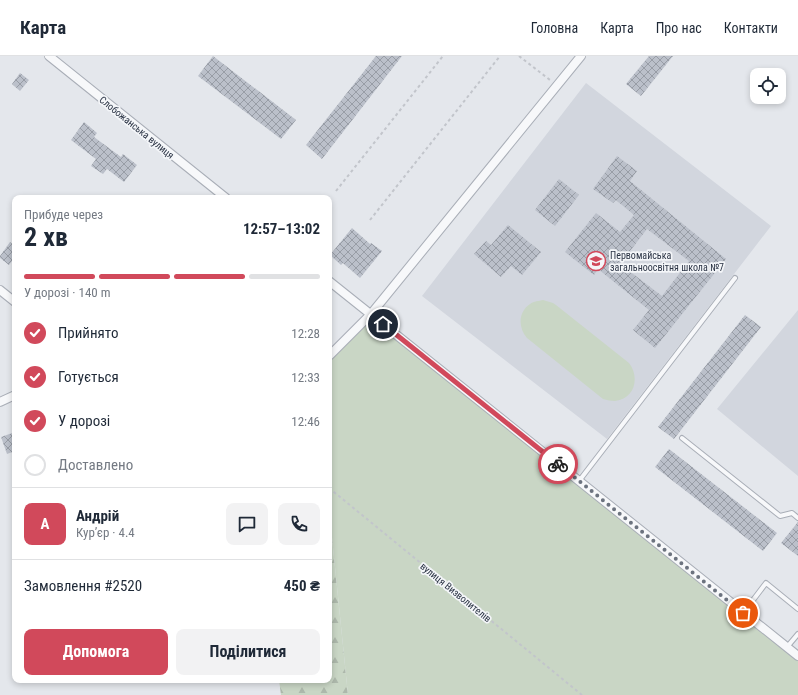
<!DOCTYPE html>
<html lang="uk">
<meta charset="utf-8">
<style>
body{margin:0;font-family:"Roboto Condensed",sans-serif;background:#f2f2f3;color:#1f2937;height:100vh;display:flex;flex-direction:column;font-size:15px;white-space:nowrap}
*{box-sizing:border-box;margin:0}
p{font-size:13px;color:#747a83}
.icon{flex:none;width:22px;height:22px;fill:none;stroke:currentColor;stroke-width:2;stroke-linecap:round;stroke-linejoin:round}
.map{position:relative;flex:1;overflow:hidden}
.sheet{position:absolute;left:12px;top:139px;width:320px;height:488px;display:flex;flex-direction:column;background:#fff;border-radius:8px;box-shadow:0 2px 6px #0003}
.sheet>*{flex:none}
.controls{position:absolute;left:750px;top:12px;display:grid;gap:8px}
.controls a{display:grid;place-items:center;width:36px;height:36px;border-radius:8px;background:#fff;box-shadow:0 2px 6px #0003;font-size:20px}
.pin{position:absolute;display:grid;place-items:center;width:34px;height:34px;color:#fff;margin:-17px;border:2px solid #fff;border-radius:50%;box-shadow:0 1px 4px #0007}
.courier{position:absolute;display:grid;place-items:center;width:40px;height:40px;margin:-20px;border:3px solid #d1495b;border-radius:50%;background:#fff;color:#222;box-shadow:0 1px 5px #0007}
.summary em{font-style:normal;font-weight:700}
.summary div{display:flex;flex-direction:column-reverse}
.summary{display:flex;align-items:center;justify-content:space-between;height:68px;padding:0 12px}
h1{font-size:26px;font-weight:700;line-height:30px}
.bar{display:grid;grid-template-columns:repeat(4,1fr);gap:6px 4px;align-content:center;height:48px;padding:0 12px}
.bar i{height:5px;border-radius:3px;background:#e0e1e3}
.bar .active{background:#d1495b}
.bar p{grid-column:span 4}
.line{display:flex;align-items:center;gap:10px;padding:0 12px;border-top:1px solid #e0e1e3}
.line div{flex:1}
.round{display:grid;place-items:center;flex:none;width:42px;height:42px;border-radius:8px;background:#f2f2f3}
ol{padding:0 12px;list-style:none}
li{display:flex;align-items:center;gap:12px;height:44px}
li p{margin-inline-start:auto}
li .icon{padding:4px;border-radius:50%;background:#d1495b;color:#fff;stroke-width:4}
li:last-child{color:#747a83}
li i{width:22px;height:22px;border:2px solid #e0e1e3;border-radius:50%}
.action{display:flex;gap:8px;margin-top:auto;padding:8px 12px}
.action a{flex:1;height:46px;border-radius:8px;background:#d1495b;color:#fff;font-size:16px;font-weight:700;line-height:46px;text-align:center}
.action a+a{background:#f2f2f3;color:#1f2937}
header{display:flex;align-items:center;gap:24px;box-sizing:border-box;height:56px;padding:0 20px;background:#fff;border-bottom:1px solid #e0e1e3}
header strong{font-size:19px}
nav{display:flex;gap:22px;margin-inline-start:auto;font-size:14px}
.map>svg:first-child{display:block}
.built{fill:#d2d6de}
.forest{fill:url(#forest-firs)}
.garden{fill:#c9d6c5}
.building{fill:url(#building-cross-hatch);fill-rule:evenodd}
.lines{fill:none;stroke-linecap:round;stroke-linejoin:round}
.service-casing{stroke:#a9aeb7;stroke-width:6}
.minor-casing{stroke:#a9aeb7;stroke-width:10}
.path{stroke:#c2c5cb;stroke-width:2;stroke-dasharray:3 3;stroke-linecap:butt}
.service{stroke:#f7f8fa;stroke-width:4}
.minor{stroke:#f7f8fa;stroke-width:8}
.done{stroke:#6c737f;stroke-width:4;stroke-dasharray:0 7.2}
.route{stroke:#d1495b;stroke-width:5}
.labels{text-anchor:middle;stroke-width:3.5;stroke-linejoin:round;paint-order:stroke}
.street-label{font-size:10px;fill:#2b3445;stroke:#f4f6f9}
.poi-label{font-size:10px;fill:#2b3445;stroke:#f4f6f9;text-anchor:start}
</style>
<header>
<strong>Карта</strong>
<nav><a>Головна</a><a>Карта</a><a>Про нас</a><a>Контакти</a></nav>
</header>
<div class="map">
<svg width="798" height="639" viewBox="0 0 798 639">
<defs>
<pattern id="forest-firs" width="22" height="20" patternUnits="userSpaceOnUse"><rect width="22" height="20" fill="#c9d6c5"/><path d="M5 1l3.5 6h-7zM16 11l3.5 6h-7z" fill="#adb8ab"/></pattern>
<pattern id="building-cross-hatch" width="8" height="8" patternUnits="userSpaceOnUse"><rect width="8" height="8" fill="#bbc0ca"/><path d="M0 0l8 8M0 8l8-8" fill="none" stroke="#989da6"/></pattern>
</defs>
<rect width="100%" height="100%" fill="#e4e7ec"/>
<path class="built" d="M586 27 771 170 607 383 422 240Z
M798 254V420L717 353Z"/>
<path class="forest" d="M329 452 348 639H281L279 624H329Z"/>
<path class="garden" d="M543 244 553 247 556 249 629 307C640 321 635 343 615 345 611 345 607 344 603 343L527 282C518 272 518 256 530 248 534 245 539 245 543 244Z
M371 258 798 600V639H348L329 452V300Z"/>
<path class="building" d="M213 0 296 64 281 83 198 20Z
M376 0H402L322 103 306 89Z
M649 0H673L641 40 626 28Z
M20 17 29 24 20 35 12 28Z
M84 66 97 77 94 81 121 101 123 98 137 109 124 126 107 113 103 118 91 110 96 103 71 84Z
M617 100 637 115 630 125 726 203 655 292 633 274 649 254 598 213 594 219 565 196 596 157 620 176 634 159 616 144 613 147 593 133ZM647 173 689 205 662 240 620 208Z
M559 123 579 139 555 170 535 154Z
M508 169 541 196 522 219 511 210 501 221 474 198 486 185 491 189Z
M352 172 370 188 371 187 382 195 360 222 343 207 341 209 330 199Z
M10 186 15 190V201L9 209 0 202V200Z
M745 259 761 271 674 383 658 371Z
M15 376V395L7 398 1 381Z
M669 393 777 477 763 495 655 411Z
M798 466V500L781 487Z"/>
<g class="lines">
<g class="service-casing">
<path id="service" d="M682 382 780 460 792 457 798 462
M579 425 735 222
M744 556 766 527 798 553
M787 591 798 578"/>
</g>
<g class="minor-casing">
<path id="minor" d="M49 0 226 142
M329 225 798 600
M0 234 15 246
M329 300 371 258 581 0
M0 346 15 339"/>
</g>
<path class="path" d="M519 0 550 24
M336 135 443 0
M370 164 500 0
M329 432 582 639"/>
<use href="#service" class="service"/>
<use href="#minor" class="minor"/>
</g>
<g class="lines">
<path class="done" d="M558 408 743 557"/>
<path class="route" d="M383 268 558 408"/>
</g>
<defs>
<g id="school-ring" transform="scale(1)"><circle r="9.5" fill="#f4f6f9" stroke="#d1495b" stroke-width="1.5"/><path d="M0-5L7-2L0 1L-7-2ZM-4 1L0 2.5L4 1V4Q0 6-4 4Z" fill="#d1495b"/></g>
</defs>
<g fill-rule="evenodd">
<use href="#school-ring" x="596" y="205"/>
</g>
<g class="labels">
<g class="street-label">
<text transform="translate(137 71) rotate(39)" y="4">Слобожанська вулиця</text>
<text transform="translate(456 536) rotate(39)" y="4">вулиця Визволителів</text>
</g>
<g class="poi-label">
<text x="610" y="203">Первомайська<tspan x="610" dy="12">загальноосвітня школа №7</tspan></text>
</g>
</g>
</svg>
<div class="controls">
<a><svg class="icon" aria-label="locate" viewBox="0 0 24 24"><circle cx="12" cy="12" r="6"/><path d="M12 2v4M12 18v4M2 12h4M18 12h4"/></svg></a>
</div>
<div class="pin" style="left:743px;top:557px;background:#ea580c"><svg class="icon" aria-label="bag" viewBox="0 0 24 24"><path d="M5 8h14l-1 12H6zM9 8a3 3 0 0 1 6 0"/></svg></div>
<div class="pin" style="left:383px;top:268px;background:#1f2937"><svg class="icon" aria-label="home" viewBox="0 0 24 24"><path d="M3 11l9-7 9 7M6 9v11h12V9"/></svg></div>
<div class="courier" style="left:558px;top:408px"><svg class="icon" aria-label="bike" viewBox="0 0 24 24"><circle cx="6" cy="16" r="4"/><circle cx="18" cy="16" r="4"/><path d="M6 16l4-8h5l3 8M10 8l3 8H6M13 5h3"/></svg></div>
<section class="sheet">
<div class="summary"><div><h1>2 хв</h1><p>Прибуде через</p></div><em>12:57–13:02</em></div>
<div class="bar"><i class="active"></i><i class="active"></i><i class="active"></i><i></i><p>У дорозі · 140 m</p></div>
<ol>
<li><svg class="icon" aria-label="check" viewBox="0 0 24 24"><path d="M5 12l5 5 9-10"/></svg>Прийнято<p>12:28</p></li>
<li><svg class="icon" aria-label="check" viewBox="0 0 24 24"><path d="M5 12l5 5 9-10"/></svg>Готується<p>12:33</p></li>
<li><svg class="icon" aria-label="check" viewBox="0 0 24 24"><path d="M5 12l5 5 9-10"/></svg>У дорозі<p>12:46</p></li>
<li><i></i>Доставлено</li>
</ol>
<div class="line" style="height:72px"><b class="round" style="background:#d1495b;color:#fff">А</b><div><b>Андрій</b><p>Кур’єр · 4.4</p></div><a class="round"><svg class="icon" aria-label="chat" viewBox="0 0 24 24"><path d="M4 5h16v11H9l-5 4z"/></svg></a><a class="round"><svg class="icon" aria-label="phone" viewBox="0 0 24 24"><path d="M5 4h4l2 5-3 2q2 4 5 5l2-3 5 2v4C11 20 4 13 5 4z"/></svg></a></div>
<div class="line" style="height:52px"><div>Замовлення #2520</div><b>450 ₴</b></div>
<div class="action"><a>Допомога</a><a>Поділитися</a></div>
</section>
</div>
